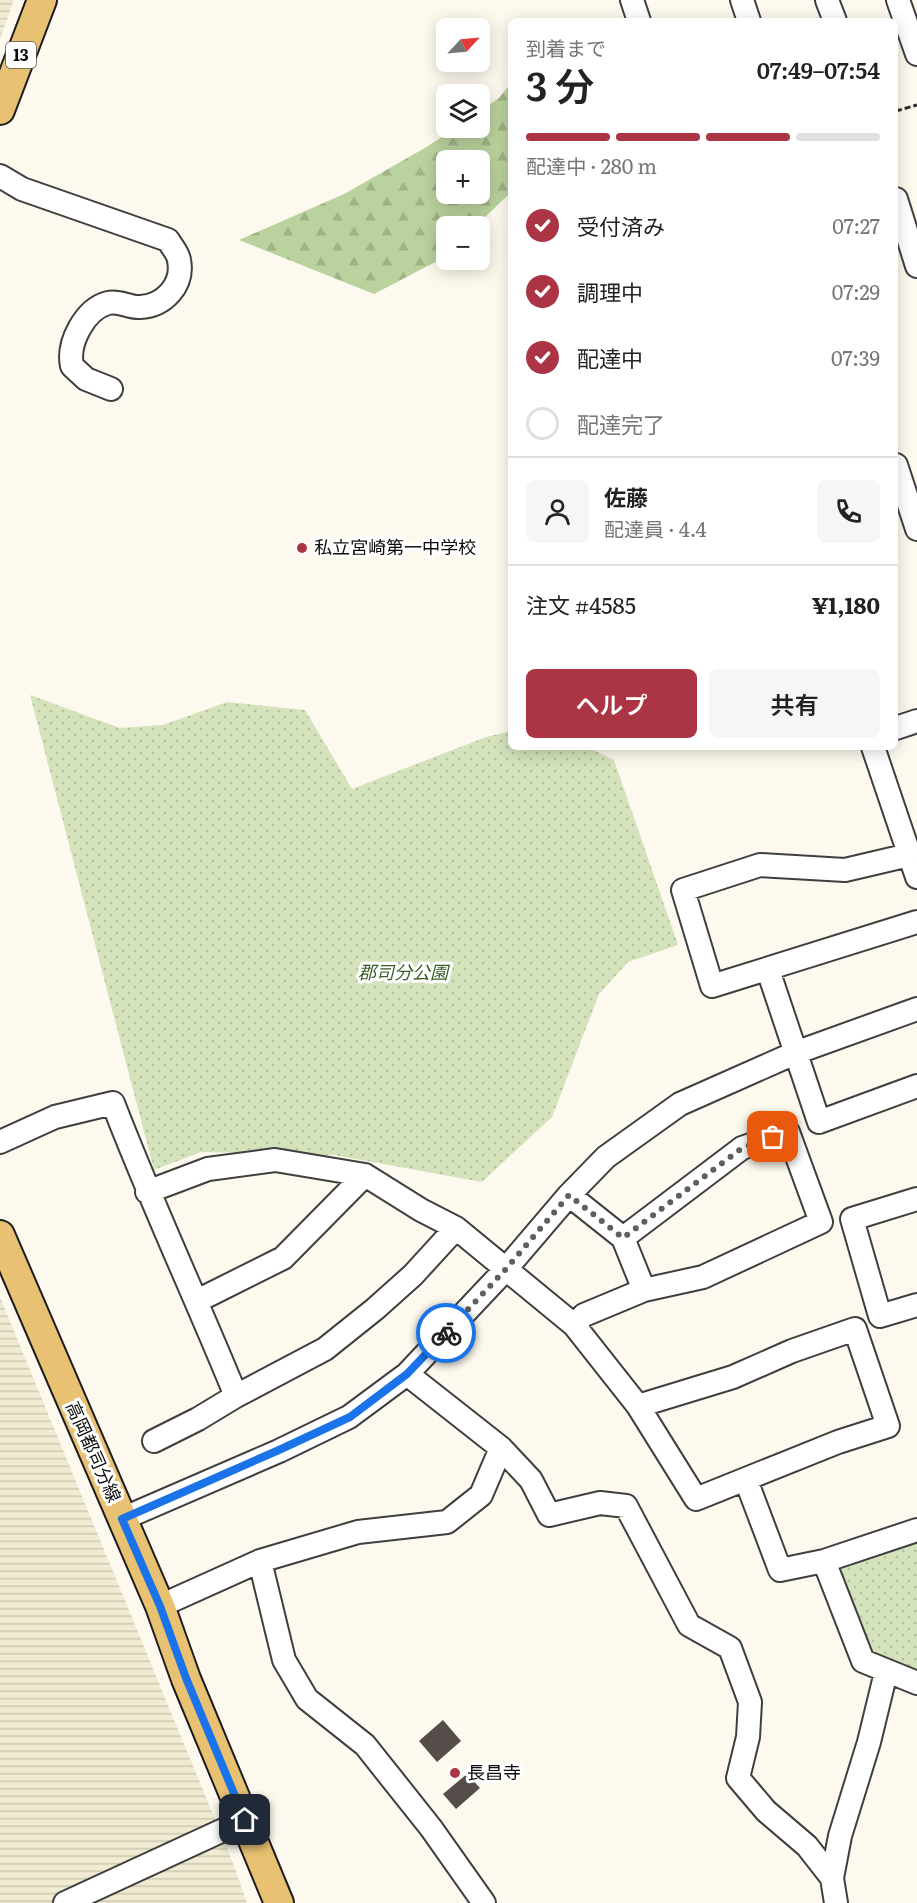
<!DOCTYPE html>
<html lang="ja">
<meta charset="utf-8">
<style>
body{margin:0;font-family:Literata,"Noto Sans JP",serif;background:#f6f6f6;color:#222;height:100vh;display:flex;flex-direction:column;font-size:22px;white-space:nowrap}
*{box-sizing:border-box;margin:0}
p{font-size:20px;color:#767676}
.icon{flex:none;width:33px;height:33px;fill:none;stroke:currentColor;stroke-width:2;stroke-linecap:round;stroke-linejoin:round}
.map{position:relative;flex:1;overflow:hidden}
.drawer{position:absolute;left:508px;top:18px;width:390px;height:732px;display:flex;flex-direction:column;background:#fff;border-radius:9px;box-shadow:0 3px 15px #0003}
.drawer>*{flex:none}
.needle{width:39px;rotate:64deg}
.buttons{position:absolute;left:436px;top:18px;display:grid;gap:12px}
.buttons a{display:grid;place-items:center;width:54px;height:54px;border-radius:9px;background:#fff;box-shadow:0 3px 15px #0003;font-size:30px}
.pin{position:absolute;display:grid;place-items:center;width:51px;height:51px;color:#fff;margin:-26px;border-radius:12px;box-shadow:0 3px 9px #0006}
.courier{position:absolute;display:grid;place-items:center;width:60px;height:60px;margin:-30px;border:4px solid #1a73e8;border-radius:50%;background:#fff;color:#222;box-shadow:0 2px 8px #0007}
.head em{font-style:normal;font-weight:600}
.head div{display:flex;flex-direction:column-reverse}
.head{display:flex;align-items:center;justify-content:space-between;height:102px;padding:0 18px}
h1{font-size:39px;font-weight:600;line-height:45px}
.bar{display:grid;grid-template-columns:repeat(4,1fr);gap:9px 6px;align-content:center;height:72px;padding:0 18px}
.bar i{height:8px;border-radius:4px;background:#e0e0e0}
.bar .on{background:#ac3545}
.bar p{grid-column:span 4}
.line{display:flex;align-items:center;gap:15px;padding:0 18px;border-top:2px solid #e0e0e0}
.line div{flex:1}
.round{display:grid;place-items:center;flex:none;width:63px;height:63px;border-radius:9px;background:#f6f6f6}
ol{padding:0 18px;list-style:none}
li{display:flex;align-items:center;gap:18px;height:66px}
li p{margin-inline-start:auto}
li .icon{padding:6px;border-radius:50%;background:#ac3545;color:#fff;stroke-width:4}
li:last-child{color:#767676}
li i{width:33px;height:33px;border:3px solid #e0e0e0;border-radius:50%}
.primary-button{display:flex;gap:12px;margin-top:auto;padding:12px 18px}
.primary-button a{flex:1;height:69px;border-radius:9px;background:#ac3545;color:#fff;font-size:24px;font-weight:600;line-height:69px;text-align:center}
.primary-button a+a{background:#f6f6f6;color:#222}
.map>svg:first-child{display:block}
.farmland{fill:url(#farmland-rules)}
.forest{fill:url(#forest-firs);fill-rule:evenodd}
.park{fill:url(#park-dots)}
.building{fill:#544d4a}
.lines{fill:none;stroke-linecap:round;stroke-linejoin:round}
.minor-casing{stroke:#3f3f3f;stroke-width:26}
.major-casing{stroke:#1d1d1d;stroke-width:32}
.path{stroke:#2e2e2e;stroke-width:3;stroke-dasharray:6 3;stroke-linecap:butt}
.minor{stroke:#fff;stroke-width:22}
.major{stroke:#e8c172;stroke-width:28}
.done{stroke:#605f5b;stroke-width:6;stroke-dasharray:0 10.8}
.route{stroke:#1a73e8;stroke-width:8}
.poi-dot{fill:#ac3545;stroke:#fff;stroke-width:2}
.labels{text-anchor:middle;stroke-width:6;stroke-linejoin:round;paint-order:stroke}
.shield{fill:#fff;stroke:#555;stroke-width:1.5}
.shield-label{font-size:16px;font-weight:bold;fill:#0c0c0c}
.poi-label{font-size:18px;fill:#0c0c0c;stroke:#fff;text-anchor:start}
.park-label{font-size:18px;font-style:italic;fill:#355c25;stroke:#fff}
.street-label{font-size:18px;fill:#0c0c0c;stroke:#fff}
</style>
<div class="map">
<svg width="917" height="1903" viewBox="0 0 917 1903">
<defs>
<pattern id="farmland-rules" width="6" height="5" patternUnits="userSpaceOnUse" patternTransform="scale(1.5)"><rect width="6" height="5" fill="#f0ebd1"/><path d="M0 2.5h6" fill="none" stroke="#cdc8b2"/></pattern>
<pattern id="forest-firs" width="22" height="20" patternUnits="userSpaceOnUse" patternTransform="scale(1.5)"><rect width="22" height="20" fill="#bad29d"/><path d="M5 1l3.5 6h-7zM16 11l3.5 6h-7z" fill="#9fb386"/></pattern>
<pattern id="park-dots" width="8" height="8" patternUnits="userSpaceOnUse" patternTransform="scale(1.5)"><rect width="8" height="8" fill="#d4e3bc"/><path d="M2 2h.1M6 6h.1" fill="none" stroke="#b5c2a0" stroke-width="1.8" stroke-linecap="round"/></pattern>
</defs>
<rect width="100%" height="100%" fill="#fdf9ee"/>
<path class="farmland" d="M0 0H14L0 39Z
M0 1297 231 1858 247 1903H0Z"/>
<path class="forest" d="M511 83V192L476 226H447V254L445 257 374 294 239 240 344 194 423 149 456 128H480V111L499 98ZM480 160V194H447V160Z"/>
<path class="park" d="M30 695 120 728 163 725 227 702 305 710 352 789 486 737 511 731 512 747H587L614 760 678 945 628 962 599 994 552 1117 482 1182 334 1155 201 1152 154 1170Z
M917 1541V1678L870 1659 837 1573 841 1566Z"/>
<path class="building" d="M443 1720 461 1741 437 1762 419 1741Z
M467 1774 480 1788 456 1809 443 1794Z"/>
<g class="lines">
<g class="minor-casing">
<path id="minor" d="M632 0 639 21
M742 0 749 21
M827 0 835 21
M898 0 917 54
M0 176 22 189 168 240C172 247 178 253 179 260 184 285 164 306 140 307 129 308 120 300 108 303 85 309 67 343 72 366L86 379 111 389
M896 199 917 266
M896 465 917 529
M896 728 917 721
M873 747 917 877
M909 855 845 870 760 865 683 890 712 986 917 922
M768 970 819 1122 917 1086
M0 1142 55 1117 113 1103C151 1202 196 1298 236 1396
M147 1192 208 1169 275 1160 365 1175 421 1210 456 1228 574 1325 638 1406 696 1499 838 1442 888 1426 855 1329 792 1351 733 1377 638 1406
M569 1195 623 1238 644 1290
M917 1199 852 1219 880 1316 917 1305
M197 1301 283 1258 365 1175
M574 1325 584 1315 644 1290 703 1277 821 1222 788 1132 742 1148 623 1238
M407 1374 501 1448 531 1480 549 1515 600 1503 626 1506 689 1625 730 1648 750 1702 748 1737 738 1778 766 1811 807 1846 832 1878
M154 1441 198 1419 236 1396 325 1349 375 1309 413 1275 456 1228
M746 1480 780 1570 824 1561 917 1530
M122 1519 279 1451 349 1417 407 1374 505 1270 569 1195 606 1157 680 1104 795 1053 917 1009
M260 1561 284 1660 307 1699 365 1745 431 1828 484 1903
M824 1561 863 1661 917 1683
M160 1606 260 1561 358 1532 447 1522 481 1495 501 1448
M65 1903 245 1820
M836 1903 832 1878 840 1836 869 1742 886 1672"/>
</g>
<g class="major-casing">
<path id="major" d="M0 110 42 0
M0 1235 160 1606 186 1679 279 1903"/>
</g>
<path class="path" d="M896 111 917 105"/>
<use href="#minor" class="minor"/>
<use href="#major" class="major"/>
</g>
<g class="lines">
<path class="done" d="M446 1333 505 1270 569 1195 623 1238 742 1148 773 1137"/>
<path class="route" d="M245 1820 186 1678 160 1606 122 1519 279 1450 350 1417 407 1374 446 1333"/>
</g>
<g class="poi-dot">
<circle cx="302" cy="548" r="6"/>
<circle cx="455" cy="1773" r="6"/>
</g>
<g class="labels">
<rect class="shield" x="6" y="42" width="30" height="26" rx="4.5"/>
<g class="shield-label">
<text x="21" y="61">13</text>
</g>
<g class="poi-label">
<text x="314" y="554">私立宮崎第一中学校</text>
<text x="467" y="1779">長昌寺</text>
</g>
<g class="park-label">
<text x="403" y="979">郡司分公園</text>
</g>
<g class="street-label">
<text transform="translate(93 1452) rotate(66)" y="6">高岡都司分線</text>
</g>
</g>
</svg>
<div class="buttons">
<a><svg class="needle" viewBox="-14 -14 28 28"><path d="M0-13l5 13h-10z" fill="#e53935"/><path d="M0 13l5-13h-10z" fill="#767676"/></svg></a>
<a><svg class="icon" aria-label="layers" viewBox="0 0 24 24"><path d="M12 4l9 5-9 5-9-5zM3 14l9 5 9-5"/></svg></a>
<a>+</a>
<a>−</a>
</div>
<div class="pin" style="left:773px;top:1137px;background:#ea580c"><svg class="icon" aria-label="bag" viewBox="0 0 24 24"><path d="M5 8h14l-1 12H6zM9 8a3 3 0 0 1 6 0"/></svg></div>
<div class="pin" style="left:245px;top:1820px;background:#1f2937"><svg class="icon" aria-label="home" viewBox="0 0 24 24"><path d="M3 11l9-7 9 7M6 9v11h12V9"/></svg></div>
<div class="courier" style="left:446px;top:1333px"><svg class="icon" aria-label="bike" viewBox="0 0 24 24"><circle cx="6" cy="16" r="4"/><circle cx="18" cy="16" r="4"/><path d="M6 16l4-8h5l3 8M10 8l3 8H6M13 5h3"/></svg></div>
<section class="drawer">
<div class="head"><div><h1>3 分</h1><p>到着まで</p></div><em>07:49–07:54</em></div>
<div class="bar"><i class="on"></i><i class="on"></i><i class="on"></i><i></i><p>配達中 · 280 m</p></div>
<ol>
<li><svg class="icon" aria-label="check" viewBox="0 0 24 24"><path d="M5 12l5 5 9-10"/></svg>受付済み<p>07:27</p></li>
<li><svg class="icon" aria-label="check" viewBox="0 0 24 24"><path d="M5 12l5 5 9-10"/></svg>調理中<p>07:29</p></li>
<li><svg class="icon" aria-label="check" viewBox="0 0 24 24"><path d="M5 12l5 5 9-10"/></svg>配達中<p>07:39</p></li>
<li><i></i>配達完了</li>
</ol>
<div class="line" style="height:108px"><a class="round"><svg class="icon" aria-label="person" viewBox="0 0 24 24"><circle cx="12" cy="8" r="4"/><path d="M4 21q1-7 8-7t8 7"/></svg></a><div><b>佐藤</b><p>配達員 · 4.4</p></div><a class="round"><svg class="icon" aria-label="phone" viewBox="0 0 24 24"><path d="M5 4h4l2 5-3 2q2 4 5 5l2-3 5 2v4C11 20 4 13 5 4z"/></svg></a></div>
<div class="line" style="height:78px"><div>注文 #4585</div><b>¥1,180</b></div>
<div class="primary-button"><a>ヘルプ</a><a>共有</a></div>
</section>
</div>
